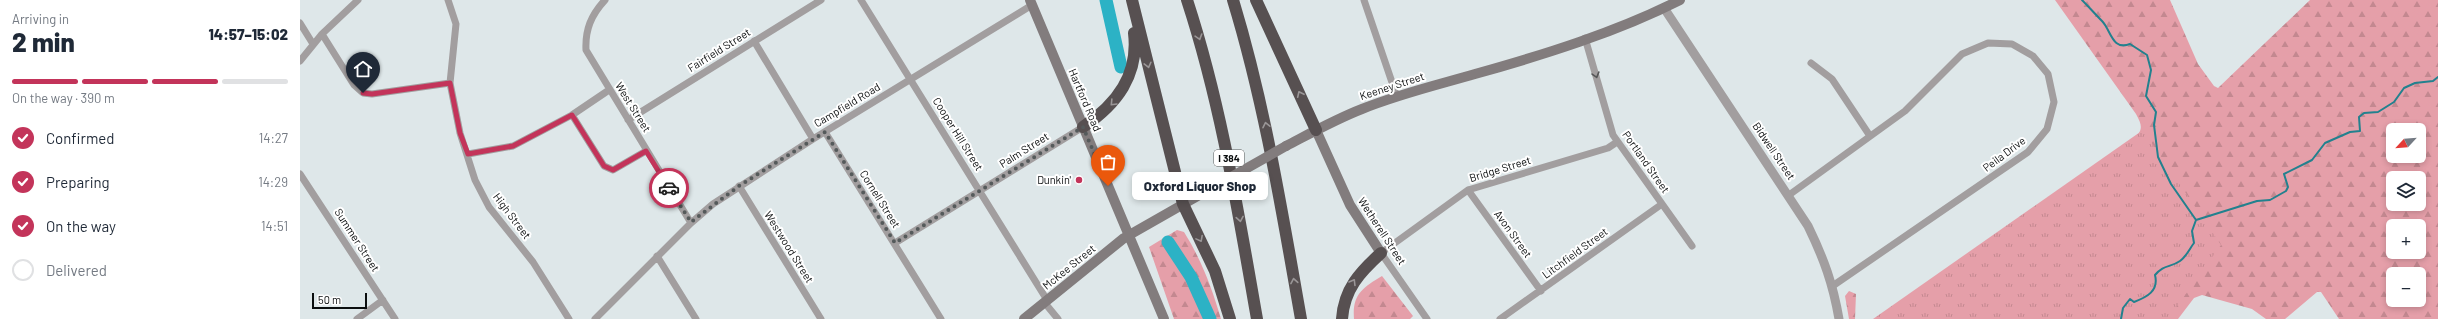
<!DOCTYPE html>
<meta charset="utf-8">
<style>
body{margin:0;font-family:Barlow,sans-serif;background:#f2f2f3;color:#1f2937;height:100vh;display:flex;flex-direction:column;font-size:15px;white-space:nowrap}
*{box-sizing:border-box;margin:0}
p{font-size:13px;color:#747a83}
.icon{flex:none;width:22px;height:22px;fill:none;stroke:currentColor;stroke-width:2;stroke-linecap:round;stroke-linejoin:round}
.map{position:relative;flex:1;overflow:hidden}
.side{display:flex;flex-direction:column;background:#fff;width:300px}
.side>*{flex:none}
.needle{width:26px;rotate:244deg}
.tools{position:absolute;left:2086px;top:123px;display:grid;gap:8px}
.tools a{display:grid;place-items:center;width:40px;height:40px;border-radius:6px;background:#fff;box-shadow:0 2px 6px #0003;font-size:20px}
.scale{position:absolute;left:12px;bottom:10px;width:55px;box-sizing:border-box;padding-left:4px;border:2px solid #0b0e0f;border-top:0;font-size:11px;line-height:14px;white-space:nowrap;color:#0b0e0f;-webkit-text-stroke:3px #fff;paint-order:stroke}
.pin{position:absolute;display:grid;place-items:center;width:34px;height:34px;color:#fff;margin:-41px -17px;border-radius:50% 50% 50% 0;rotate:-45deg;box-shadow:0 0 4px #0007}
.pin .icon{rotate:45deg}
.courier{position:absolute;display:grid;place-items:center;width:40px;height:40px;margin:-20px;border:3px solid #c3345a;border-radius:50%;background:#fff;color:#222;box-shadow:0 1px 5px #0007}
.bubble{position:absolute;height:28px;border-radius:6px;background:#fff;box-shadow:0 2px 6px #0003;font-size:13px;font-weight:800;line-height:28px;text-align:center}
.summary em{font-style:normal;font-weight:800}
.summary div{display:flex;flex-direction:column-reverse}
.summary{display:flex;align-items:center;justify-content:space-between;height:68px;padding:0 12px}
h1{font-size:26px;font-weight:800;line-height:30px}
.bar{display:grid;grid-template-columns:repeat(4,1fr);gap:6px 4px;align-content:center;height:48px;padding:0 12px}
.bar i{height:5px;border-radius:3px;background:#e0e1e3}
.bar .current{background:#c3345a}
.bar p{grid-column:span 4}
ol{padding:0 12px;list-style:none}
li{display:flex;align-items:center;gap:12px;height:44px}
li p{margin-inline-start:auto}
li .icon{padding:4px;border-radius:50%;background:#c3345a;color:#fff;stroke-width:4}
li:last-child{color:#747a83}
li i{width:22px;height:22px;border:2px solid #e0e1e3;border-radius:50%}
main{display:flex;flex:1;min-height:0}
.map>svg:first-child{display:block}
.forest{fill:url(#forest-firs);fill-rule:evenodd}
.park{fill:url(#park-tufts)}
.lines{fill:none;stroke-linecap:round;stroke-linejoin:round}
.stream{stroke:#22818e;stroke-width:2}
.river{stroke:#2cb2c5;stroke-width:13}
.minor{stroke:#a29e9f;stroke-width:7}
.tertiary{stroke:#a29e9f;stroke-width:9}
.secondary{stroke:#827c7d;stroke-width:10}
.motorway{stroke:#575051;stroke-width:12}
.secondary-bridge{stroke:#827c7d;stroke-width:10}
.oneway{stroke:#9a9697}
.oneway2{stroke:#565657}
.done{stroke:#555a5b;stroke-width:4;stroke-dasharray:0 7.2}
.route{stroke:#c3345a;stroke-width:5}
.poi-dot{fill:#c3345a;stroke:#fff;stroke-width:1.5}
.labels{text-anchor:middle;stroke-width:4;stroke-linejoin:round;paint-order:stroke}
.shield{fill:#fff;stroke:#545657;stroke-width:1}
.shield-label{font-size:10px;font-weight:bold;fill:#0b0e0f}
.street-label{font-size:11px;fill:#0b0e0f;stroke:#fff}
.poi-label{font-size:11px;fill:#0b0e0f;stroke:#fff;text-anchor:end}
</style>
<main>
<section class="side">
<div class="summary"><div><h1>2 min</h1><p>Arriving in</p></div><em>14:57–15:02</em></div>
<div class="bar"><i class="current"></i><i class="current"></i><i class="current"></i><i></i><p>On the way · 390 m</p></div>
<ol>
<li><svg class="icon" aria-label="check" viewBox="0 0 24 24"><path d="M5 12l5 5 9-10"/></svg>Confirmed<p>14:27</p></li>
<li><svg class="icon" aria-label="check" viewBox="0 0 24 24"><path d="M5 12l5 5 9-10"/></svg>Preparing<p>14:29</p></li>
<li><svg class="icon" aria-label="check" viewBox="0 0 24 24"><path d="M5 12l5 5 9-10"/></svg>On the way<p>14:51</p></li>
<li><i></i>Delivered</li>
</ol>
</section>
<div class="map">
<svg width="2138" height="319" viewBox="0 0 2138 319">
<defs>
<pattern id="forest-firs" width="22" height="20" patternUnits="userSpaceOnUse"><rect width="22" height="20" fill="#e59fa9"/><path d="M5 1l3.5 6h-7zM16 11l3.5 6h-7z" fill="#c38890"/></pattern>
<pattern id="park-tufts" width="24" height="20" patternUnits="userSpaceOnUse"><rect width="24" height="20" fill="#e59fa9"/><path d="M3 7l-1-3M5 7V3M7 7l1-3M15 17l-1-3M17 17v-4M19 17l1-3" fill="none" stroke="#c38890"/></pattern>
</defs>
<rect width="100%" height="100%" fill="#dee7e9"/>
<path class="forest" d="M1755 0H1870L1898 64 1914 86 1918 88 2010 0H2138V319H2039L2021 292H2017L1985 319H1966L1952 309 1902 295 1894 298 1878 319H1781L1832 141C1843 130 1843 127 1836 114ZM2093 130H2119V156H2093ZM2093 178H2119V204H2093ZM2093 226H2119V252H2093ZM2093 274H2119V300H2093Z
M877 230 884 232C901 259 912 288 921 319H874L849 247Z
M1082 276 1113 316 1110 319H1054C1052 295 1062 288 1082 276Z
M1549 291 1556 294 1555 319H1549L1545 296Z"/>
<path class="park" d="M1843 130 1921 245 1868 319H1573Z"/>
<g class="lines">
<path class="stream" d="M1782 0C1789 7 1795 14 1802 21 1811 30 1812 51 1830 44L1847 55 1851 70 1846 96 1856 112 1854 125 1858 157 1871 184 1896 220 1892 231 1894 243C1890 248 1886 257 1880 261 1870 268 1864 264 1855 275 1859 291 1847 297 1834 302L1830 299 1823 308 1821 319
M1896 220 1957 201 1970 200 1986 191 1988 187 1984 174 2012 160 2025 143 2050 132 2060 131 2059 117 2064 113 2078 112 2094 102 2104 88 2115 83 2133 81 2138 77"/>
<path class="river" d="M806 0 821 67
M868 242 891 277 910 319"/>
<path class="minor" d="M148 0 156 24 150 83 160 133 175 180 189 207 233 262 269 319
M305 0C291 15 285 30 286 50L391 223
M561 0 747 300
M1064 0 1097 97
M0 23 13 44
M22 34 54 85 63 93 72 94 150 83
M1285 38 1313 135 1392 246
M454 41 513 139
M0 61 22 34 58 0
M1511 63 1532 79 1570 136
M272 115 304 166 313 170 346 151
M328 120 521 0
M525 132 641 319
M168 154 213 146 272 115 309 90
M0 174 95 319
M439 186 521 319
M1168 190 1241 291
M1489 195 1605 111 1662 54 1688 43 1712 44 1733 56 1748 74 1754 102 1747 129 1728 152 1534 285
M595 243 783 127
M357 256 396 319
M744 302 758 319
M57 319 83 300
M295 319 391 223 413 204 513 139 732 5
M1127 319 1081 253 1168 190 1308 148 1317 142
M1200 319 1362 204"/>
<path class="tertiary" d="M1364 8 1508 226C1524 259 1533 284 1539 319"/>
<path class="secondary" d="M730 0 864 319
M1016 130 1050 205 1081 253
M986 146C1011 133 1036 119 1062 109 1099 94 1137 85 1175 74 1243 55 1317 32 1380 0
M724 319 824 238 917 185"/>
<path class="motorway" d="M832 0 883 204 915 271 930 319
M887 0C921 104 938 211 957 319
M933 0C965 105 982 212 1001 319
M956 0 1016 130
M783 127C817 104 839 75 834 33
M1042 319C1044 289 1060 272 1081 253"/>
<path class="secondary-bridge" d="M917 185 986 146"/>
</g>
<defs><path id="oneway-chevron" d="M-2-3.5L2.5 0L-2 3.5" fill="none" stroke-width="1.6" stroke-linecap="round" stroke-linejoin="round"/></defs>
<g class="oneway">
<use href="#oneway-chevron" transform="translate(899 37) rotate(73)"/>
<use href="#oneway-chevron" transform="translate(848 65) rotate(76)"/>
<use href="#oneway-chevron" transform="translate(1000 94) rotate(-115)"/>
<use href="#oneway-chevron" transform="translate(813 103) rotate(134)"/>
<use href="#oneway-chevron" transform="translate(966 125) rotate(-102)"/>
<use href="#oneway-chevron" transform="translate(940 219) rotate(80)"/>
<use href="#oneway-chevron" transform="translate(900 239) rotate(62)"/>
<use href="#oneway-chevron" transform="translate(994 281) rotate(-100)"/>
<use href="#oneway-chevron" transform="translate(1053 282) rotate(-59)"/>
</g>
<use class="oneway2" href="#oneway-chevron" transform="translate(1296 75) rotate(74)"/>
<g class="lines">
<path class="done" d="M369 188 391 222 439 186 525 132 595 243 783 127 808 186"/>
<path class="route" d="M63 93 72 94 150 83 160 133 168 154 213 146 272 115 304 166 313 170 346 151 369 188"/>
</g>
<circle class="poi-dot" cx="779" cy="180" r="4"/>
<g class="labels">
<rect class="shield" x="914" y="150" width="30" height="16" rx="3"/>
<g class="shield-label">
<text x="929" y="162">I 384</text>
</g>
<g class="street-label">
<text transform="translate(419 50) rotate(-32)" y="4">Fairfield Street</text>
<text transform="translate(1092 86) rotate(-18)" y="4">Keeney Street</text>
<text transform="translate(785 100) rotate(67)" y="4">Hartford Road</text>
<text transform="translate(547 105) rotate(-31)" y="4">Campfield Road</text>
<text transform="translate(333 107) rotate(58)" y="4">West Street</text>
<text transform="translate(658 134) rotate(58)" y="4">Cooper Hill Street</text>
<text transform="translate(724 150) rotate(-32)" y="4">Palm Street</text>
<text transform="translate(1474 151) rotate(56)" y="4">Bidwell Street</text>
<text transform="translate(1704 154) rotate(-37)" y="4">Peila Drive</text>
<text transform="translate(1346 162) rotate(55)" y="4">Portland Street</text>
<text transform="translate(1200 169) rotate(-17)" y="4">Bridge Street</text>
<text transform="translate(580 199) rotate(58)" y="4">Cornell Street</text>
<text transform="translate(212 216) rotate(53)" y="4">High Street</text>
<text transform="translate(1082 231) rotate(57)" y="4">Wetherell Street</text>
<text transform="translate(1213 234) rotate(54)" y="4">Avon Street</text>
<text transform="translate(57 240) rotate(57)" y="4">Summer Street</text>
<text transform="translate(489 247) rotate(58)" y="4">Westwood Street</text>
<text transform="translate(1275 253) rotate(-36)" y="4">Litchfield Street</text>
<text transform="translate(769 267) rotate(-39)" y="4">McKee Street</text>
</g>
<g class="poi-label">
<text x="771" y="184">Dunkin'</text>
</g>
</g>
</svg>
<div class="tools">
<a><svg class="needle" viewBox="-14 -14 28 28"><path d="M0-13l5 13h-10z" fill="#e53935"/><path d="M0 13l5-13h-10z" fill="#747a83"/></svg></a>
<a><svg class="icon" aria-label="layers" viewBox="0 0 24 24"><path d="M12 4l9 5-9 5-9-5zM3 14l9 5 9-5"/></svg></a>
<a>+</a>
<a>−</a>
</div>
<div class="scale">50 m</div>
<div class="pin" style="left:808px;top:186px;background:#ea580c"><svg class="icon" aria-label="bag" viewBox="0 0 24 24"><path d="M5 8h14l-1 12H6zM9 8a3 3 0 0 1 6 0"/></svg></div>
<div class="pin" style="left:63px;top:93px;background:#1f2937"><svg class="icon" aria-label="home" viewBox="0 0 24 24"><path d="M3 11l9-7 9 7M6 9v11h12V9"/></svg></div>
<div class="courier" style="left:369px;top:188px"><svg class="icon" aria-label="car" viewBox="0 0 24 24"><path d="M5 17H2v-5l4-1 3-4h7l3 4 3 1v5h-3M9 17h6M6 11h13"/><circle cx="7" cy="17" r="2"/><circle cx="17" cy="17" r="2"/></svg></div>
<div class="bubble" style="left:832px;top:172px;width:136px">Oxford Liquor Shop</div>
</div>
</main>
